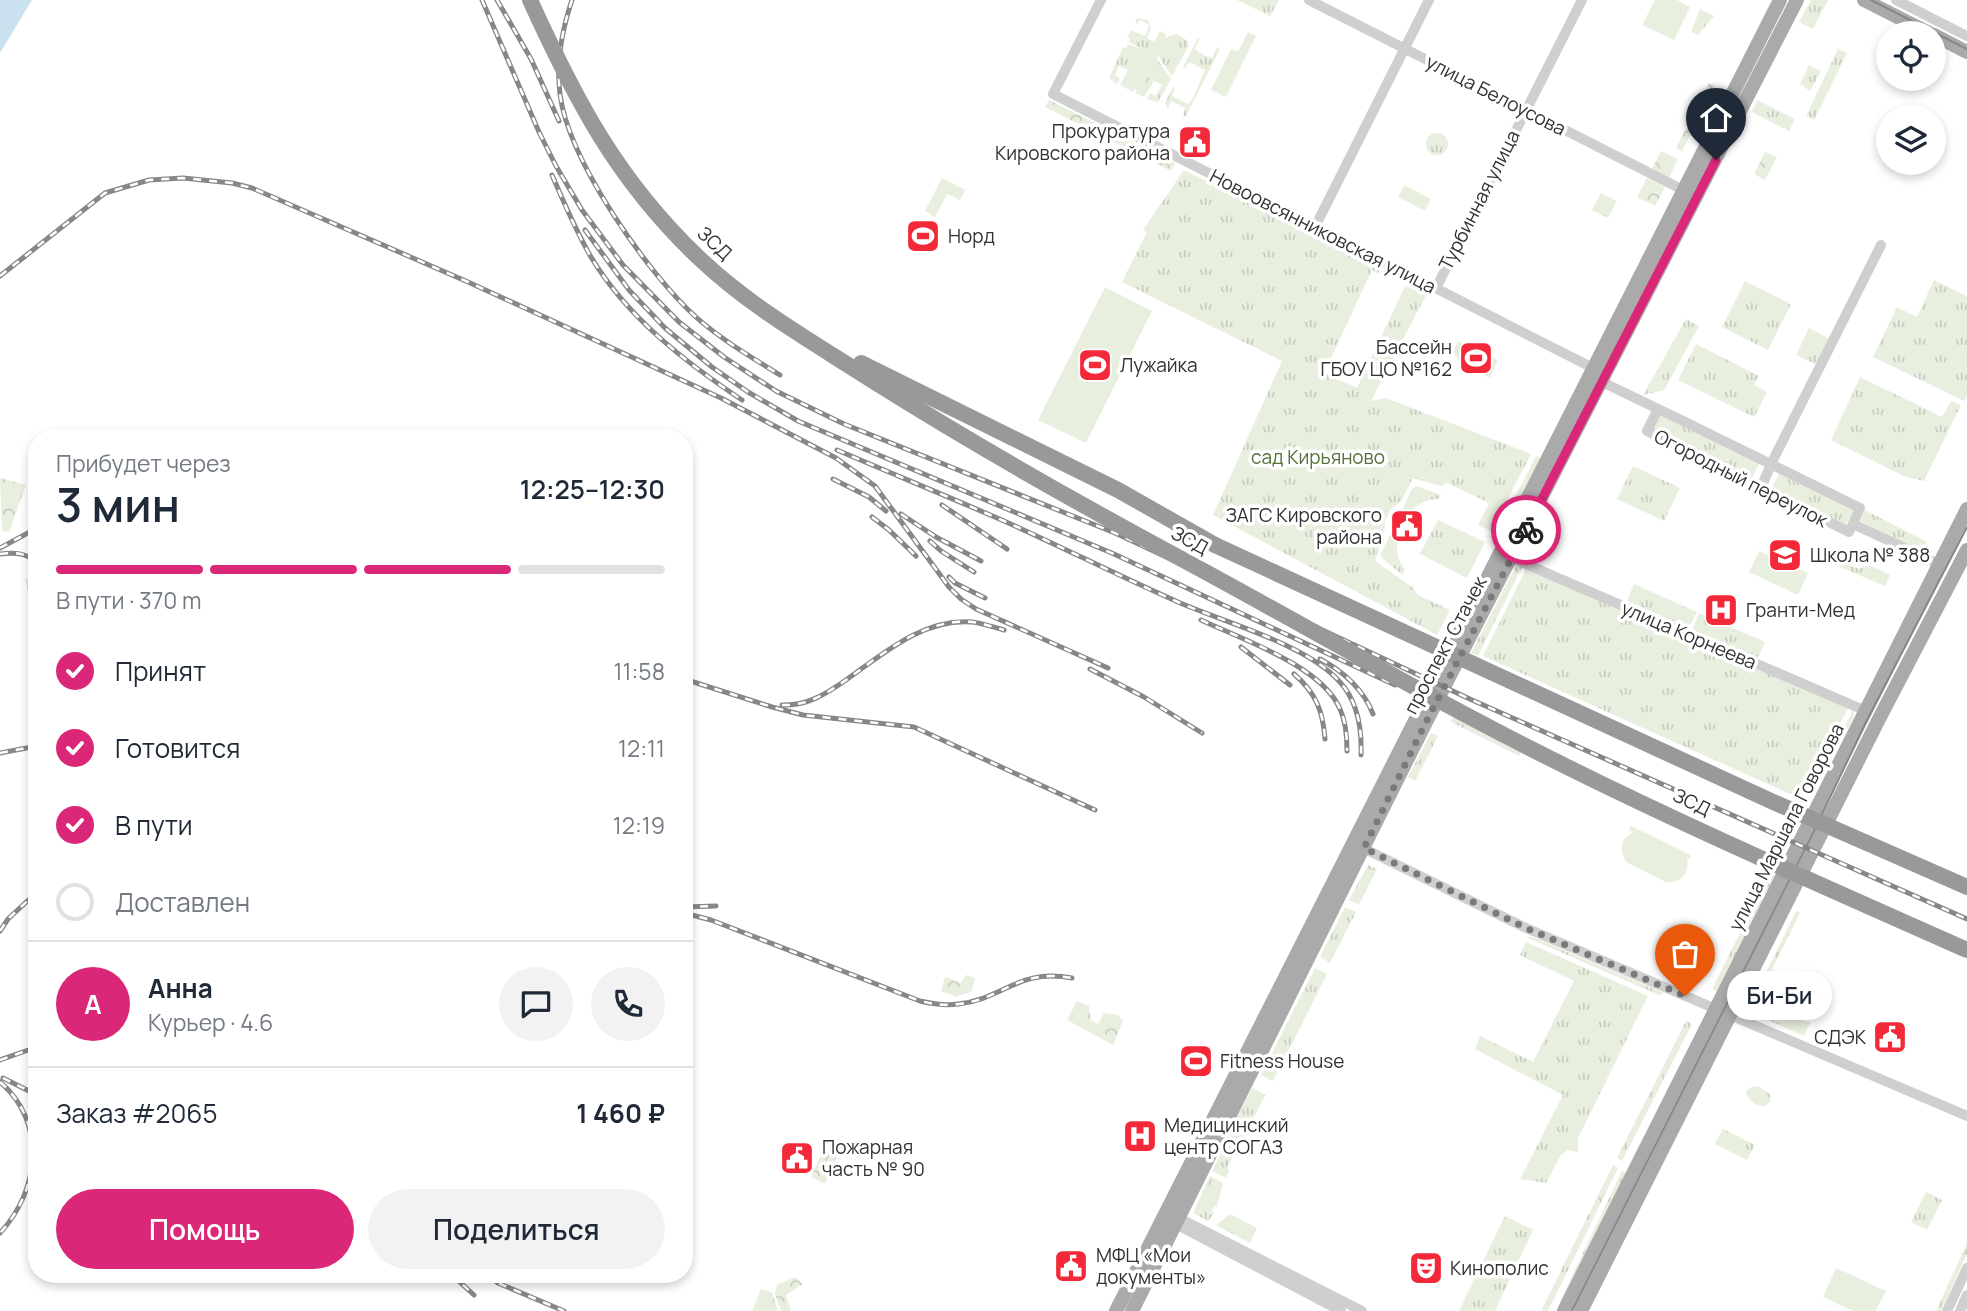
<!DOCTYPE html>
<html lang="ru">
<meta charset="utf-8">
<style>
body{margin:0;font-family:Manrope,sans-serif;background:#f2f2f3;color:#1f2937;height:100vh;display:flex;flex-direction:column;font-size:26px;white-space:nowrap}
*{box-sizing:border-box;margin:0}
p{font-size:23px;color:#747a83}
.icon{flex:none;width:38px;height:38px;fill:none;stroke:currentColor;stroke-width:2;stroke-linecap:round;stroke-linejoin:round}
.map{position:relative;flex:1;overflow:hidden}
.side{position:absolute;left:28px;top:429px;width:665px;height:854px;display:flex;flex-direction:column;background:#fff;border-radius:28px;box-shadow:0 4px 10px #0003}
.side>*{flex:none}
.controls{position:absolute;left:1876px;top:21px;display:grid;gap:14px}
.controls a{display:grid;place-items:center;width:70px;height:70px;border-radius:50%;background:#fff;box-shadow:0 4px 10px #0003;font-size:35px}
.pin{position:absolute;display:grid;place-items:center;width:60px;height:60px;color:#fff;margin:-72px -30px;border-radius:50% 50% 50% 0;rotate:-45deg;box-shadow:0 0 7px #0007}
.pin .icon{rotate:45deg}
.courier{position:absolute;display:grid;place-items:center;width:70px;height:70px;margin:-35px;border:5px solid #db2777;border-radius:50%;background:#fff;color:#222;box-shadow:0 2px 9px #0007}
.bubble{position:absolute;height:49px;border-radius:24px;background:#fff;box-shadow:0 4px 10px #0003;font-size:23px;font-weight:600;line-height:49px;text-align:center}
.head em{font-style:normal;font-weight:600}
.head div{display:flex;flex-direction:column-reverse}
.head{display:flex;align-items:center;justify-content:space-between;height:119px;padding:0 28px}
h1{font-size:46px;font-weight:600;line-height:52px}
.bar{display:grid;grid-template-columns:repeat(4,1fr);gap:10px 7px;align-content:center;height:84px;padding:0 28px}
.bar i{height:9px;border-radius:5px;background:#e0e1e3}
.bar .active{background:#db2777}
.bar p{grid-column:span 4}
.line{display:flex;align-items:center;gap:18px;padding:0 28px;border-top:2px solid #e0e1e3}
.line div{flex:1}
.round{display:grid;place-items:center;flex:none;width:74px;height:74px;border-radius:37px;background:#f2f2f3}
ol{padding:0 28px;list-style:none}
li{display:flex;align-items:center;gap:21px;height:77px}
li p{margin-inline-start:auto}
li .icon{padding:7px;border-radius:50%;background:#db2777;color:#fff;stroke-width:4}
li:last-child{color:#747a83}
li i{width:38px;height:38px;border:4px solid #e0e1e3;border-radius:50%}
.cta{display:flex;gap:14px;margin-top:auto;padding:14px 28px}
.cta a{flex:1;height:80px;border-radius:42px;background:#db2777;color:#fff;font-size:28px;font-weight:600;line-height:80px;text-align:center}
.cta a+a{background:#f2f2f3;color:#1f2937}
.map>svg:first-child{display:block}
.grass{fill:url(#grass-tufts)}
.forest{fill:url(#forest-crowns)}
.pitch{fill:#e8efdf}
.water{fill:#cae1f0}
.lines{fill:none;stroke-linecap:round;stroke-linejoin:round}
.minor{stroke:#cfcfcf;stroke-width:10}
.major{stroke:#aaa;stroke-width:14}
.highway{stroke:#999;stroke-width:16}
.tram{stroke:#878787;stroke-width:2}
.rail-casing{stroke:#878787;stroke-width:5}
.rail{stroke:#fff;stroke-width:2.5;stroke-dasharray:8;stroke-linecap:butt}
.highway-bridge{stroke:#999;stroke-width:16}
.done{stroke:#7a7a7a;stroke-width:7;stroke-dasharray:0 12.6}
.route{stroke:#db2777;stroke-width:9}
.labels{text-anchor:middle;stroke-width:7;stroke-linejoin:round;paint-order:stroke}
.street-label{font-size:19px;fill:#323232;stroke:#fff}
.poi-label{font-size:19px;fill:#323232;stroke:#fff;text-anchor:start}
.park-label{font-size:19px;fill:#54723a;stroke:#fff}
</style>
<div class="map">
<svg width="1967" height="1311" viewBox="0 0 1967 1311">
<defs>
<pattern id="grass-tufts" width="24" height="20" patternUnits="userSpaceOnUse" patternTransform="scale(1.75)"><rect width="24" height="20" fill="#e8efdf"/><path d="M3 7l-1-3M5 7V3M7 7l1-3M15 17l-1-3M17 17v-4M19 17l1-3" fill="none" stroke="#c7cdc0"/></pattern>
<pattern id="forest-crowns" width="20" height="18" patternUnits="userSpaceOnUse" patternTransform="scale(1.75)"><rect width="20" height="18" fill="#e8efdf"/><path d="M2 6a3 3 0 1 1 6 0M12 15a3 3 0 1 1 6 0" fill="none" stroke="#c7cdc0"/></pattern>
</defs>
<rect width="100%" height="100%" fill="#fff"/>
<path class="grass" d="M1237 0H1279L1270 16Z
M1811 0H1828L1813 29 1799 22Z
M1700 9 1714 16 1698 35 1692 32V29Z
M1137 18 1148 20 1151 29 1147 38 1154 42 1160 31 1166 34 1165 38 1176 34 1188 41V47L1172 76 1158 56 1157 59 1171 79 1158 102 1147 99 1150 93 1156 96 1162 85 1154 81 1144 97 1135 93 1136 91 1139 92 1152 69 1140 62 1127 86 1134 89 1133 92 1120 85 1128 70 1119 66 1115 75 1120 78 1117 84 1109 78 1123 47 1126 48 1128 44 1144 50 1129 42 1130 39 1127 37 1131 30 1145 36 1149 25 1140 20 1137 24 1135 22Z
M1198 38 1200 39 1195 49 1203 55 1212 58 1217 47 1220 49 1186 116H1183L1185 108 1171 101 1168 109 1165 103 1173 87 1175 89 1172 96 1188 104 1193 98 1205 70 1189 62 1185 68 1183 67Z
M1838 49 1847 53 1814 120 1806 116Z
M1809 65 1821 71 1810 91 1800 84Z
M1757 100 1795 119 1789 131 1752 112Z
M1426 144a11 11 0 1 1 22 0a11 11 0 1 1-22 0Z
M1184 170 1381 268 1378 273 1372 270 1324 373 1357 388 1405 286 1426 295 1371 401 1386 398 1531 454 1491 531 1478 525 1489 503 1447 483 1441 486 1413 478 1401 501 1391 509 1385 521 1384 533 1375 561 1412 587 1418 595 1450 610 1437 635 1213 515 1282 361 1122 282 1147 232 1143 230Z
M942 178 965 190 960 200 947 194 935 217 925 211Z
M1601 193 1617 201 1608 218 1592 210Z
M1934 280 1967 296V395L1964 401 1873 357 1897 307 1917 317Z
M1745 281 1791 304 1768 350 1722 327Z
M1686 319 1699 326 1664 390 1643 395Z
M1809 328 1830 339 1817 365 1796 355Z
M1696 344 1759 376 1754 385 1767 392 1754 417 1678 380Z
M1860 377 1942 417 1951 401 1961 405 1924 481 1906 477 1831 440Z
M1661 412 1760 462 1751 480 1652 430Z
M1536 456 1542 459 1501 539 1495 536Z
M1633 466 1680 488 1664 521 1617 499Z
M1780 472 1854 509 1844 528 1771 490Z
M1416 486 1441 495 1439 499C1426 499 1417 504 1409 515L1402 511 1411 490Z
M1865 510 1927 542 1922 552 1860 521Z
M1438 520 1485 542 1467 578 1420 554Z
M1392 531 1400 535C1395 547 1396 559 1405 569L1402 575 1381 557V553Z
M1842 562 1859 569 1869 565 1890 575 1885 586 1840 567Z
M1516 566 1522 567 1478 656 1471 653Z
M1526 569 1848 708 1801 799 1483 656Z
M1634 584 1697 612 1689 628 1627 601Z
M1699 613 1765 642 1758 658 1692 630Z
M1853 710 1854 716 1815 792 1814 784Z
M1453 717 1521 752 1519 756 1451 722Z
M1431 733 1438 736 1415 781 1408 777Z
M1368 865 1377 869 1359 905 1349 900Z
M1770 873 1777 876 1719 992 1712 989Z
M1345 907 1356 912 1330 963 1320 957Z
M1796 911 1800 913 1758 998 1763 1000 1761 1005 1773 1011 1775 1006 1810 1023 1804 1036 1747 1011Z
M1530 936 1664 993 1659 995 1528 938Z
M1526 942 1648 996 1578 1138V1152L1567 1150 1561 1155 1546 1183 1520 1179 1563 1095 1475 1049 1480 1036 1533 1062 1574 981 1520 955Z
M1315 968 1327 974 1273 1081 1261 1075Z
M1686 1021 1692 1024 1622 1161 1617 1158Z
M1758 1086 1771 1095 1770 1102 1765 1106C1754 1105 1750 1102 1746 1092L1749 1088Z
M1252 1088 1265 1095 1242 1142 1228 1135Z
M1723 1129 1755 1145 1747 1160 1715 1144Z
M1227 1142 1237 1147 1227 1168 1229 1170 1226 1178 1212 1171Z
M1613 1165 1618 1168 1548 1311H1541Z
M1622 1171 1628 1173 1564 1304 1560 1301Z
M1210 1176 1223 1183 1217 1207 1214 1206 1212 1211 1214 1213 1208 1221 1193 1213Z
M1926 1192 1942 1200 1927 1230 1911 1222Z
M1230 1214 1257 1228 1250 1243 1216 1225Z
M1505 1216 1533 1230 1495 1311H1459Z
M1967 1243V1254L1941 1311H1936Z"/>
<path class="forest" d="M1709 83 1715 86 1682 151 1676 148Z
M1049 100 1175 163 1171 171 1045 107Z
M1661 151 1678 159 1669 178 1652 169Z
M1765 152 1777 157 1765 180 1754 174Z
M1647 178 1665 187 1655 206 1637 197Z
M0 478 26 485 9 532 2 531Z
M37 577V630L25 579Z
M966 975 975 978 972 991 956 997 941 991 945 977 961 983Z
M1077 1001 1089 1006 1091 1020 1098 1024 1104 1013 1118 1015 1123 1021 1113 1045 1067 1020Z
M822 1152H836L837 1157 825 1184 811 1177Z
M795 1277 803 1284 786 1295 791 1311H781L775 1294 777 1285Z
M761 1289 772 1292 778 1311H752Z"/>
<path class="pitch" d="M1655 0H1677L1690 7 1674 40 1642 25Z
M1248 32 1256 36 1226 97 1211 90 1231 49 1238 52Z
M1140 62 1152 69 1139 92 1127 86Z
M1404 185 1431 199 1425 211 1398 197Z
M1105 287 1152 311 1086 443 1038 420Z
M1458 341 1498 360 1490 378 1459 363 1457 356 1452 354Z
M1759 551 1808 573 1798 595 1749 572Z
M1631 826 1691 855 1690 859 1687 858C1690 873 1681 884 1666 882L1626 862 1621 849 1624 839 1633 832 1629 830Z
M1836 1268 1886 1291 1876 1311H1853L1823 1297Z"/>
<path class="water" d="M0 0H32L0 53Z"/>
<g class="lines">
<path class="minor" d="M1101 0 1053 94 1593 368
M1309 0 1683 190
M1896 0 1967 36
M1315 227 1429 0
M1436 288 1582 0
M1602 382 1677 418 1860 508 1849 532 1647 431 1658 409
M1761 488 1771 464 1881 245
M1853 524 1939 564
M1512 558 1866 711
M1359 846 1526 928 1967 1116
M1175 1216 1362 1311
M1172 1222 1341 1311
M1947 1311 1967 1268
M1960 1311 1967 1295"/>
<path class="major" d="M1864 0 1929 33
M1934 35 1967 52
M1116 1311 1780 0
M1132 1311 1425 724 1797 0
M1564 1311 1967 509
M1581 1311 1880 717 1967 550"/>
<path class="highway" d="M861 363 1118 490 1215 545"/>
<path class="tram" d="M1871 0 1967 49
M1572 1311 1815 829 1865 724 1967 527"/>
<g class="rail-casing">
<path id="rail" d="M482 0 539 132 556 166 582 210 623 265 679 322 724 357 776 391 844 424 1115 533 1472 700 1967 919
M497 0 531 59 559 121
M572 0C562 30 556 63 560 94 568 160 648 274 697 318 722 340 751 357 780 375
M552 175C564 203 576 231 591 257 627 317 685 362 742 400
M585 230 629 290 665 328 712 367 748 392 798 421 1114 554 1395 685
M0 276 105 193 149 180 183 178 232 183 252 188 468 282 721 398 836 458 875 486 949 587 961 599 976 609 1108 668
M837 450C893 474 949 497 1004 521 1062 547 1119 576 1178 602 1223 622 1306 644 1339 681 1358 701 1362 729 1361 755
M833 479 869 497 886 511
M942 505 1007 549
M901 514 936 537 981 561
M872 517 889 530 916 556
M930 541 941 551 974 572
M0 548 37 528
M0 554C15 552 25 553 37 562
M949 577 955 583 985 598
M1201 620C1241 639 1322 666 1340 709 1346 722 1347 737 1347 751
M1241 647 1290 685
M1320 659C1343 671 1364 690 1373 714
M1090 669 1144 697 1202 733
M1294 674C1316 693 1323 711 1325 739
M684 679 772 707 803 715 914 727 1095 810
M782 705C807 706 826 694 846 680 883 654 923 618 972 622 982 623 993 627 1004 630
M0 753 37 746
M684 907 716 906
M684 913 711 920 920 1001C933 1004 945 1006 958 1004 1004 999 1018 968 1072 978
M0 931 8 919 37 892
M0 1060 37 1047
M3 1078 37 1095
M0 1082C47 1122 40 1190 0 1233
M451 1274 474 1295
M486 1274 498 1283 564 1311"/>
</g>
<use href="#rail" class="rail"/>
<path class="highway-bridge" d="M530 0C575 99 617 180 698 257 749 306 811 341 870 379 970 442 1072 500 1176 556 1288 616 1397 680 1510 738 1659 815 1814 882 1967 950
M1215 545 1771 801 1967 887"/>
</g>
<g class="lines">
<path class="done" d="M1526 530 1425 724 1364 848 1526 928 1685 996"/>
<path class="route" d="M1526 530 1716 160"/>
</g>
<defs>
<g id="civic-square" transform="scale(1.75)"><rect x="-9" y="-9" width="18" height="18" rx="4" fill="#f32939" stroke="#fff"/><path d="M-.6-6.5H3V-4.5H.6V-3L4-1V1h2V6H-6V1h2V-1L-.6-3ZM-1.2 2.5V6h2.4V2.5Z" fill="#fff"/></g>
<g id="stadium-square" transform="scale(1.75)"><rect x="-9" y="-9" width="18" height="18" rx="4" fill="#f32939" stroke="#fff"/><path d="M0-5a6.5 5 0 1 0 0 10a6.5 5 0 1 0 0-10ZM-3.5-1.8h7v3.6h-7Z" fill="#fff"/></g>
<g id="school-square" transform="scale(1.75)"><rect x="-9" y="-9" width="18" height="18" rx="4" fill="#f32939" stroke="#fff"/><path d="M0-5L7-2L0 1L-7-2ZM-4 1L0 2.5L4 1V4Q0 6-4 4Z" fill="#fff"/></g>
<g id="hospital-square" transform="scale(1.75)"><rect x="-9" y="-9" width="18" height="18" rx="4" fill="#f32939" stroke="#fff"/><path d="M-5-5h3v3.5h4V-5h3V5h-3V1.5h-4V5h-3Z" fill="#fff"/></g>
<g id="theatre-square" transform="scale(1.75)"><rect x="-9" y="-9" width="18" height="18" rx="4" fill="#f32939" stroke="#fff"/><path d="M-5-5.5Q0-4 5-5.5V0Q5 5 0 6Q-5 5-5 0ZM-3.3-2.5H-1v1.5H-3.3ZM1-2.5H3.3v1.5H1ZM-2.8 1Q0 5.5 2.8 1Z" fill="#fff"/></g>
</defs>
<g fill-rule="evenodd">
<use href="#civic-square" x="1195" y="142"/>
<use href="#stadium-square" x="923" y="236"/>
<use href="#stadium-square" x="1476" y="358"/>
<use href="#stadium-square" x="1095" y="365"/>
<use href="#civic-square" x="1407" y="526"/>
<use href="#school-square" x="1785" y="555"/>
<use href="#hospital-square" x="1721" y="610"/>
<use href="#civic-square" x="1890" y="1037"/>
<use href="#stadium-square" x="1196" y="1061"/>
<use href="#hospital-square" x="1140" y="1136"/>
<use href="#civic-square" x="797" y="1158"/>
<use href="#civic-square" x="1071" y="1266"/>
<use href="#theatre-square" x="1426" y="1268"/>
</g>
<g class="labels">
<g class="street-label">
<text transform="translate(1496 95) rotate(27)" y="7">улица Белоусова</text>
<text transform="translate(1479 200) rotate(-63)" y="7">Турбинная улица</text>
<text transform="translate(1323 231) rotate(27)" y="7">Новоовсянниковская улица</text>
<text transform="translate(715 243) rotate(43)" y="7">ЗСД</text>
<text transform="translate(1741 478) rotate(27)" y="7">Огородный переулок</text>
<text transform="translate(1190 540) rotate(28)" y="7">ЗСД</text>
<text transform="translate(1689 635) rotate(23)" y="7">улица Корнеева</text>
<text transform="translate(1445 645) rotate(-62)" y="7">проспект Стачек</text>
<text transform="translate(1692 802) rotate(26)" y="7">ЗСД</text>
<text transform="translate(1786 827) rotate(-63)" y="7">улица Маршала Говорова</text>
</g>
<g class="poi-label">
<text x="1170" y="138" text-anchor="end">Прокуратура<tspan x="1170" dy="22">Кировского района</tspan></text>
<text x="948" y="243">Норд</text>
<text x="1452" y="354" text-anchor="end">Бассейн<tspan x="1452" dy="22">ГБОУ ЦО №162</tspan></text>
<text x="1120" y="372">Лужайка</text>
<text x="1382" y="522" text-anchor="end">ЗАГС Кировского<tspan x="1382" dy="22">района</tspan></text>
<text x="1810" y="562">Школа № 388</text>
<text x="1746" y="617">Гранти-Мед</text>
<text x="1866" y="1044" text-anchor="end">СДЭК</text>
<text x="1220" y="1068">Fitness House</text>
<text x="1164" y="1132">Медицинский<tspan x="1164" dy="22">центр СОГАЗ</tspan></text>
<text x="822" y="1154">Пожарная<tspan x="822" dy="22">часть № 90</tspan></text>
<text x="1096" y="1262">МФЦ «Мои<tspan x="1096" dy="22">документы»</tspan></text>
<text x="1450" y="1275">Кинополис</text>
</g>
<g class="park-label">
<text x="1318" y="464">сад Кирьяново</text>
</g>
</g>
</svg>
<div class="controls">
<a><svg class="icon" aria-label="locate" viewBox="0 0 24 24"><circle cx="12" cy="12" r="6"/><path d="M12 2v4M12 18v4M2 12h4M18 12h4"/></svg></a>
<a><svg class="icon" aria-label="layers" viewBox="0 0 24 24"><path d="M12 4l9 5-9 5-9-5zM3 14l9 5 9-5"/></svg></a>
</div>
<div class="pin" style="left:1685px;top:996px;background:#ea580c"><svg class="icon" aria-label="bag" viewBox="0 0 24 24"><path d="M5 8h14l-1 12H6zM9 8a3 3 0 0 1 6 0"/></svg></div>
<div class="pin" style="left:1716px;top:160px;background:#1f2937"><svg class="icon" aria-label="home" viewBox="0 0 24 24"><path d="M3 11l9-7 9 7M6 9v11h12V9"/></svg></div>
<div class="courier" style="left:1526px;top:530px"><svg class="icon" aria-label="bike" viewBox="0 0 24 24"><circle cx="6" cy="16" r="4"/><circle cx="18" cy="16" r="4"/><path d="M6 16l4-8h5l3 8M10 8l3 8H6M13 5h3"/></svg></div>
<div class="bubble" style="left:1727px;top:971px;width:105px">Би-Би</div>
<section class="side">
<div class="head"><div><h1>3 мин</h1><p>Прибудет через</p></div><em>12:25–12:30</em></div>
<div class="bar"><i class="active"></i><i class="active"></i><i class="active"></i><i></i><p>В пути · 370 m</p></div>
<ol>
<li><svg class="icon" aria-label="check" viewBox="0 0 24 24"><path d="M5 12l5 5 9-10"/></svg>Принят<p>11:58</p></li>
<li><svg class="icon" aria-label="check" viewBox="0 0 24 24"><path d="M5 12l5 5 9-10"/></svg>Готовится<p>12:11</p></li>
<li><svg class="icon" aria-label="check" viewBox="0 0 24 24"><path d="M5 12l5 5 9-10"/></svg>В пути<p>12:19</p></li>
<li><i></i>Доставлен</li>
</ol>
<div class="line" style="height:126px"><b class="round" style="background:#db2777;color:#fff">А</b><div><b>Анна</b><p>Курьер · 4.6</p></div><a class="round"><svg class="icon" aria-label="chat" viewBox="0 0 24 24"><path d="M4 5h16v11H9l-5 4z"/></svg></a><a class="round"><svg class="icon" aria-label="phone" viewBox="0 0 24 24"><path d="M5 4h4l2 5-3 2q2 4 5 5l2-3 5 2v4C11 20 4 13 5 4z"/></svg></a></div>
<div class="line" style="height:91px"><div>Заказ #2065</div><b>1 460 ₽</b></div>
<div class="cta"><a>Помощь</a><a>Поделиться</a></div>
</section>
</div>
